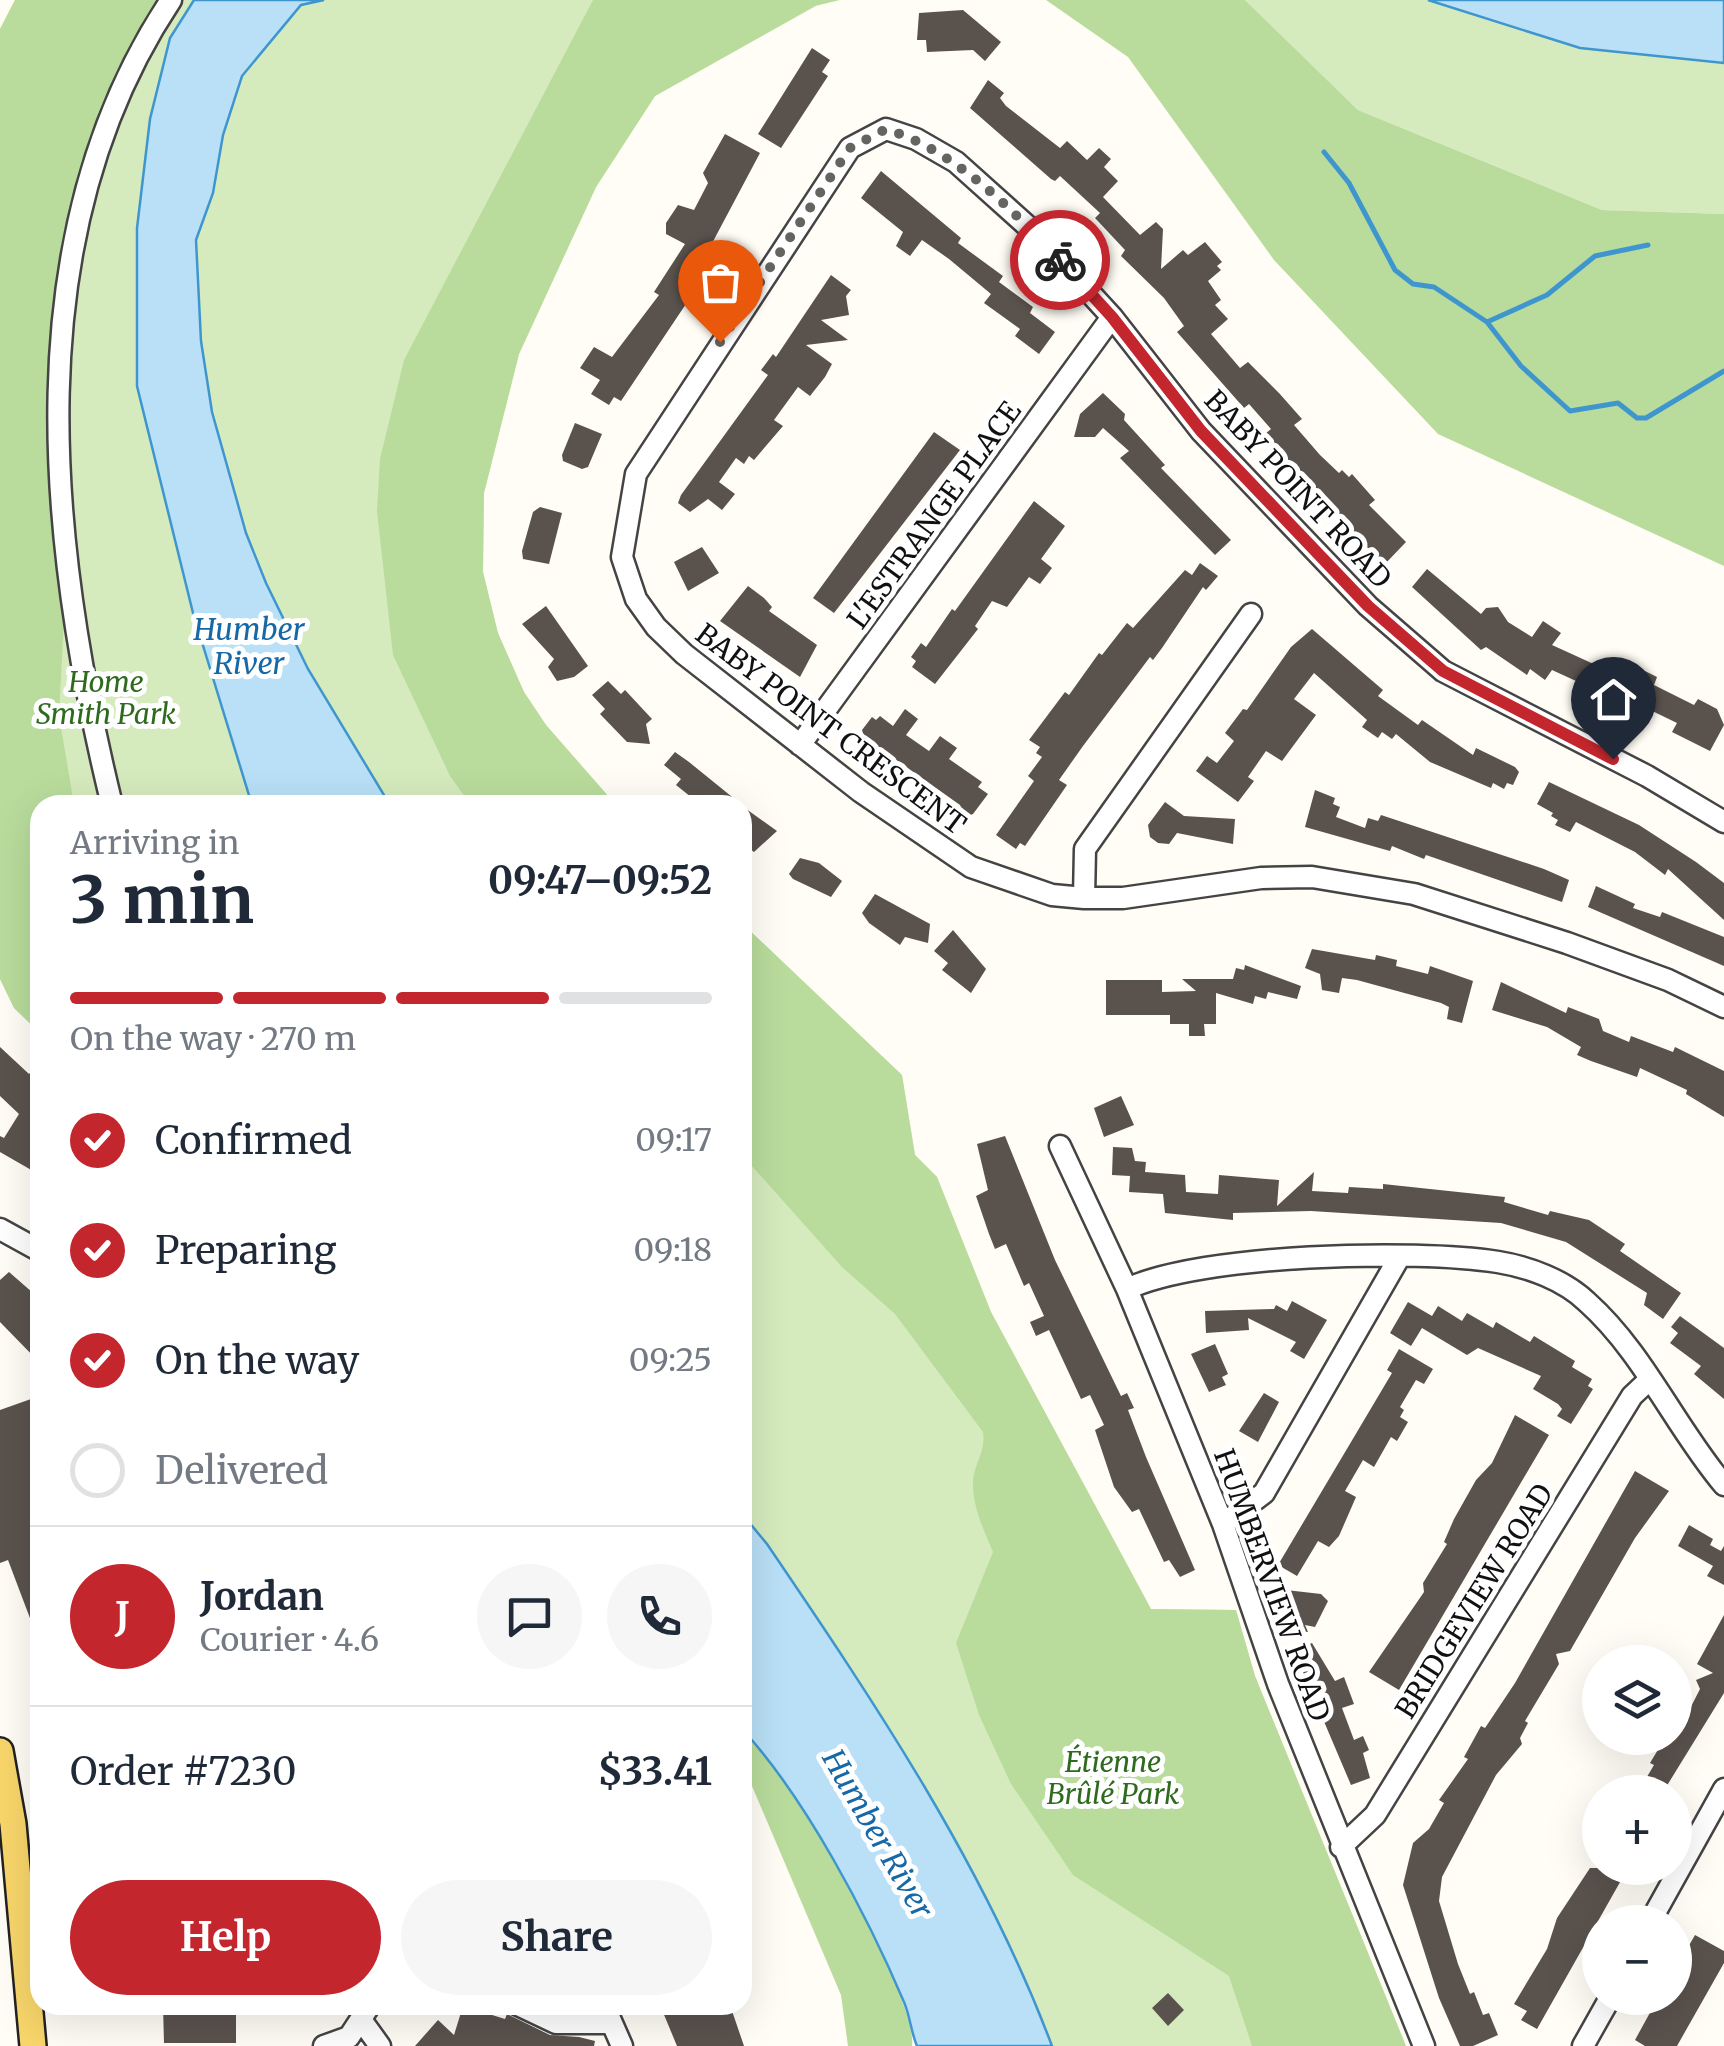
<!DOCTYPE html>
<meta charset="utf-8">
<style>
body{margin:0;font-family:Merriweather,serif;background:#f6f6f7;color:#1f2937;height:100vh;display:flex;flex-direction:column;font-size:38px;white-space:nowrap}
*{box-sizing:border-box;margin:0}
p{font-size:32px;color:#747a83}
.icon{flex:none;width:55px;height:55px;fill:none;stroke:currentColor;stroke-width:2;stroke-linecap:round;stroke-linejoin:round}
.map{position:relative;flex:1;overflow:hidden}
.details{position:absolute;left:30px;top:795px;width:722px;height:1220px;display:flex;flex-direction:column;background:#fff;border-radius:30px;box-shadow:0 10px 40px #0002}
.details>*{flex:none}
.fabs{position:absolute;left:1582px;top:1645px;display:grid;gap:20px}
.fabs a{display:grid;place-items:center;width:110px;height:110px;border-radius:50%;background:#fff;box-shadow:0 10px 40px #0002;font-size:50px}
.pin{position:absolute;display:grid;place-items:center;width:85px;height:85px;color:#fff;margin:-102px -42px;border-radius:50% 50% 50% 0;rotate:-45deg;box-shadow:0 0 10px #0007}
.pin .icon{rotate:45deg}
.courier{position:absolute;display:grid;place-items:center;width:100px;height:100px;margin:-50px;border:8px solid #c4262e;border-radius:50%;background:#fff;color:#222;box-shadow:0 2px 12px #0007}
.overview em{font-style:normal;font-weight:700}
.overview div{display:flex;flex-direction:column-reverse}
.overview{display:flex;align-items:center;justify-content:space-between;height:170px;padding:0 40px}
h1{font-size:65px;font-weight:700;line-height:75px}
.bar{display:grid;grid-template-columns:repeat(4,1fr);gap:15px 10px;align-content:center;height:120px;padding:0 40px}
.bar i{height:12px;border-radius:8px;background:#e0e1e3}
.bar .on{background:#c4262e}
.bar p{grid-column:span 4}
.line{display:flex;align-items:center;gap:25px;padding:0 40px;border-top:2px solid #e0e1e3}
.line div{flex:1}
.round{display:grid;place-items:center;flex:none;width:105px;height:105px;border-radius:52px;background:#f6f6f7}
ol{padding:0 40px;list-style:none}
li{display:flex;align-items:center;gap:30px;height:110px}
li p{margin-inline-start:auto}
li .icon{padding:10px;border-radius:50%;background:#c4262e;color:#fff;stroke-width:4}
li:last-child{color:#747a83}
li i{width:55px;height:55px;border:5px solid #e0e1e3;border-radius:50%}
.primary-button{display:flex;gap:20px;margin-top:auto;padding:20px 40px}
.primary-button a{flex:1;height:115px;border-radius:60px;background:#c4262e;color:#fff;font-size:40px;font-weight:700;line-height:115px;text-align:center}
.primary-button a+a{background:#f6f6f7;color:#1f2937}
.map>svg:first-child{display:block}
.green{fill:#d5ebbd}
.forest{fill:#b9dc9c}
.water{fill:#b9e0f7;stroke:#3f96cf;stroke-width:2.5}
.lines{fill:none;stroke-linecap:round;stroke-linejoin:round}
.stream{stroke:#3f96cf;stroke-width:5}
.building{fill:#5a524d}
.minor-casing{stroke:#444;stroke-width:25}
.major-casing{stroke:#222;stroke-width:30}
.minor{stroke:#fff;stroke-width:20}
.major{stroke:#f9d66b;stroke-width:25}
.done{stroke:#646461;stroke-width:10;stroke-dasharray:0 18}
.route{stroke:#c4262e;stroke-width:12}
.labels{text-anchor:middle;stroke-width:10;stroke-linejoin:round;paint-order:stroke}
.street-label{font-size:28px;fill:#111;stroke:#fff}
.park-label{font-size:28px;font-style:italic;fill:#2f6b1f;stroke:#fff}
.water-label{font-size:30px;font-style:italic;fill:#1768a6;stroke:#fff}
</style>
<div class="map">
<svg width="1724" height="2046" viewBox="0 0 1724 2046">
<rect width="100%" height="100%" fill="#fffdf5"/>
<path class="green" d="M15 0H194L170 38 137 228V386L193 613 252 805H40V1033L14 1008 0 979V29Z
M324 0H816V6L655 96 596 187 519 354 484 493 483 572 498 634 524 692 546 725 616 805H390L308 669 266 583 246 533 212 412 201 341 196 240 213 193 223 135 242 76 301 4Z
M1245 0H1428L1580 48 1724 63V214L1602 210 1358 110Z
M742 924 902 1075 915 1155 937 1177 991 1312 1151 1609 1236 1610 1255 1676 1406 2046H1052C984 1865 875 1703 767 1545L743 1515Z"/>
<path class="forest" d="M15 0H157L82 160 54 310 46 409 64 619 59 715 74 805H40V1033L14 1008 0 979V29Z
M593 0H840L815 6 655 96 596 187 519 354 484 493 483 572 498 633 524 692 546 725 616 805H471L450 776 393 655 377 511 380 459 404 360Z
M1046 0H1245L1358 110 1602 210 1724 214V566L1438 434 1274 260 1128 57Z
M743 924 902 1075 915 1155 937 1177 991 1312 1151 1609 1236 1610 1255 1676 1406 2046H1252L1229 1976 1073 1875 1011 1784 979 1715 956 1643 993 1552C983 1528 972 1506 973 1480 975 1462 986 1451 983 1432L895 1314 842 1267 743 1156Z
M742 1730C756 1745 771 1760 783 1777 813 1822 918 2000 912 2046H848L841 1995 743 1765Z"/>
<path class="water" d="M194 0H324L301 5 242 76 223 135 213 193 196 240 201 341 212 412 246 533 266 583 308 669 390 805H252L193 613 137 386V228L150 119 170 38Z
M1428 0H1724V63L1580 48Z
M743 1515 767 1544C875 1703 984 1865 1052 2046H917C911 2032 910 2016 904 2002 867 1915 806 1799 743 1730Z"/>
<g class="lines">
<path class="stream" d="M1324 152 1349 183 1395 270 1413 284 1434 287 1487 322 1521 366 1570 411 1618 403 1637 418H1646L1724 371
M1487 322 1547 295 1595 256 1648 245"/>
</g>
<path class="building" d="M963 10 1001 42 985 61 973 50 927 52 926 40H917L919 13Z
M812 48 830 60 822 72 828 76 781 148 758 134Z
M988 80 1004 93 1000 98 1006 106 1060 148 1067 141 1087 160 1099 148 1111 159 1104 167 1118 181 1103 197 1140 235 1156 222 1163 229 1161 269 1183 250 1188 255 1205 242 1222 262 1217 266 1221 270 1208 281 1221 300 1215 305 1228 319 1211 334 1240 368 1248 362 1279 393 1302 419 1294 425 1320 455 1339 473 1342 470 1349 477 1352 474 1375 500 1369 505 1406 542 1384 565 1287 464 1265 434 1271 429 1249 404 1244 408 1177 332 1184 326 1164 298 1121 256 1125 250 1095 218 1100 213 1060 176 1055 181 1051 179 970 108Z
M725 134 760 153 701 264 706 268 696 289 621 401 614 397 609 405 591 394 600 380 580 368 594 347 612 357 659 295 654 292 685 244 666 234V223L678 205 694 210 708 183 703 173Z
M881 171 961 238 958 243 1003 276 999 282 1033 307 1030 313 1055 332 1039 354 1015 336 1020 329 984 303 991 294 949 259 922 240 910 256 896 246 903 232 861 198Z
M831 275 851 290 846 296 849 315 821 320 848 340 806 345 832 364 825 377 810 396 798 387 774 420 783 426 754 460 749 456 744 464 736 458 719 482 735 494 722 510 708 499 690 512 678 503 681 495 768 375 761 370 773 354 776 357Z
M1103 393 1125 414 1124 420 1165 465 1161 468 1231 540 1215 555 1120 458 1129 451 1103 428 1095 437H1074L1080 414Z
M575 423 602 434 588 467 582 469 563 461 562 455Z
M934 432 960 450 834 613 813 598Z
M1034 501 1065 526 1041 559 1052 568 1040 584 1029 577 1007 607 992 601 975 626 978 629 935 684 912 667 916 661 911 657 921 643 926 647 952 609 955 611Z
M540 507 562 513 549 564 523 559 522 551 533 512Z
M702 547 719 573 688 591 674 562Z
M1200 563 1218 576 1206 590 1203 587 1162 648 1153 660 1150 657 1083 746 1059 780 1067 785 1025 846 1020 843 1016 849 996 835 1034 781 1028 776 1042 757 1036 753 1040 747 1029 740 1065 692 1069 695 1099 653 1102 655 1127 623 1133 628 1185 570 1192 575Z
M1427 569 1481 614 1486 608 1498 607 1508 622 1532 637 1543 621 1561 633 1552 645 1631 681 1634 675 1641 679 1645 671 1657 677 1654 685 1694 705 1698 699 1717 709 1724 725 1710 751 1672 732 1677 723 1613 692 1611 697 1552 670 1545 680 1530 669 1527 675 1486 647 1481 650 1412 587Z
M748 586 764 598 772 607 769 611 817 645 800 677 720 621Z
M546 606 588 666 574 677 557 681 548 667 554 659 522 624Z
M1312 629 1383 690 1378 696 1418 725 1422 720 1473 755 1476 748 1515 767 1519 772 1513 785 1507 783 1504 789 1493 783 1491 788 1430 762 1396 734 1392 739 1382 732 1378 738 1362 727 1367 720 1314 673 1294 699 1316 715 1282 761 1266 751 1248 777 1254 781 1238 802 1196 771 1207 756 1217 763 1234 741 1225 733 1243 709 1247 710 1291 647Z
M608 681 621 694 625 690 652 719 646 724 650 744 627 742 600 714 605 709 592 695Z
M905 709 918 719 906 735 929 751 940 736 957 748 949 759 982 782 978 787 988 794 973 814 966 817 960 805 864 737 862 730 872 717 876 720 880 716 893 726Z
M675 752 689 762 742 805H701L676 785 681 779 664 765Z
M1549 782 1639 825 1696 862 1724 883V920L1668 869 1665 875 1635 852 1576 822 1570 832 1555 825 1558 820 1551 816 1553 813 1537 804Z
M1315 790 1335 798 1333 804 1340 807 1336 817 1365 828 1368 818 1378 821 1381 815 1544 869 1569 880 1562 902 1426 855 1424 859 1392 846 1390 851 1305 827Z
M1165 802 1184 816 1235 819 1233 844 1177 833 1169 844 1158 843 1150 837 1148 825Z
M742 806 777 831 754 852 742 843Z
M800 858 819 863 842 881 831 897 793 879 789 874Z
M1596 886 1635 904 1633 908 1660 917 1662 912 1724 937V966L1588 907Z
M875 894 930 924 928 943 905 937 900 945 869 923 862 913Z
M953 930 986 969 971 993 942 970 948 963 934 951Z
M1312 949 1375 960 1376 955 1397 960 1396 966 1428 974 1430 966 1473 981 1462 1023 1447 1019 1449 1007 1441 1003 1357 980 1342 978 1339 993 1322 990 1320 974 1305 968Z
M1245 965 1301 986 1297 999 1268 992 1266 999 1255 996 1253 1004 1216 993V1024H1204L1205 1036H1189V1024H1170V1015H1106V980H1162V992L1196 991 1182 979H1233L1236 968 1244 970Z
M1501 982 1566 1013 1568 1007 1599 1019 1603 1031 1629 1042 1631 1036 1673 1052 1675 1047 1724 1071V1117L1686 1094 1687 1090 1640 1068 1637 1077 1591 1061 1577 1055 1581 1047 1547 1027 1492 1010Z
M0 1047 29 1074 40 1062V1108L32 1123 40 1128V1175L0 1152V1136L4 1138 19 1114 0 1096Z
M1121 1096 1134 1125 1104 1137 1094 1108Z
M1005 1136 1055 1260 1121 1396 1127 1393 1134 1408 1128 1410 1146 1457 1195 1570 1180 1577 1169 1560 1164 1562 1139 1509 1132 1512 1114 1487 1095 1430 1104 1425 1090 1395 1081 1399 1049 1330 1036 1336 1030 1322 1044 1316 1029 1283 1024 1286 1006 1244 995 1249 989 1234 976 1196 988 1190 977 1144Z
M1113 1147 1132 1148 1135 1161 1146 1162 1145 1172 1185 1175 1186 1192 1218 1194 1219 1175 1279 1180 1277 1206 1314 1172 1312 1191 1348 1193 1349 1187 1383 1189V1184L1505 1197 1504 1202 1548 1215 1550 1211 1589 1220 1625 1244 1620 1251 1681 1293 1663 1319 1644 1305 1647 1293 1566 1242 1501 1223 1311 1211 1233 1213V1220L1165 1213 1163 1194 1129 1192 1130 1176 1112 1175Z
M9 1272 40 1299V1363L0 1322V1280Z
M1292 1301 1327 1320 1304 1359 1290 1351 1296 1342 1248 1318 1249 1330 1206 1333 1205 1311 1274 1309 1276 1305 1287 1311Z
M1408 1302 1432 1316 1438 1306 1462 1321 1467 1313 1493 1328 1496 1322 1530 1342 1534 1336 1575 1361 1572 1367 1592 1379 1588 1386 1593 1389 1571 1424 1557 1416 1562 1409 1558 1404 1533 1389 1541 1376 1478 1348 1467 1355 1422 1328 1411 1346 1390 1333Z
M1680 1316 1724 1348V1399L1694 1374 1701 1366 1670 1343 1678 1333 1671 1327Z
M1215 1344 1228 1374 1222 1377 1226 1385 1209 1392 1191 1354Z
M1399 1349 1433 1369 1424 1384 1416 1380 1400 1407 1404 1410 1400 1417 1408 1422 1397 1441 1391 1437 1374 1467 1363 1460 1345 1491 1356 1497 1339 1536 1329 1547 1318 1541 1297 1576 1278 1565 1392 1373 1387 1370Z
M1264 1393 1279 1402 1258 1442 1239 1431Z
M31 1399 40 1422 39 1642 8 1560 0 1563V1410Z
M1515 1415 1549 1435 1399 1690 1369 1672 1424 1592 1423 1583 1447 1544 1444 1542 1454 1519 1476 1480 1492 1463Z
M1635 1471 1669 1491 1635 1538 1570 1651 1556 1654 1559 1664 1525 1721 1528 1723 1520 1738 1522 1744 1496 1775 1442 1877 1439 1901 1458 1964 1470 1994 1474 1992 1483 2015 1489 2013 1498 2035 1473 2046H1460L1439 1998 1403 1885 1413 1843 1429 1829 1444 1803 1439 1800 1468 1759 1464 1757 1481 1726 1485 1728 1515 1683Z
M1689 1525 1713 1539 1710 1545 1721 1551 1724 1546V1585L1707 1576 1713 1566 1678 1546Z
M1286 1590 1321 1594 1328 1601 1315 1627 1305 1625 1308 1632 1283 1629Z
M1724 1615V1693L1663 1792H1651L1641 1787 1654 1765 1650 1763 1665 1738H1675L1700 1689 1696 1680 1713 1673 1697 1664Z
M1312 1643 1335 1681 1344 1677 1354 1704 1342 1708 1354 1740 1363 1736 1369 1750 1363 1753 1370 1778 1351 1785 1294 1651Z
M1590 1868H1628L1537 2029 1521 2020 1527 2011 1514 2004 1547 1949 1557 1918Z
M1695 1935 1724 1951V1963L1677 2046H1645L1635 2040 1658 1998H1675V1970Z
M1168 1993 1184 2010 1168 2026 1152 2008Z
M163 2005H236V2043H164Z
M660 2005H730L744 2046H677Z
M463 2006 505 2019 507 2014 550 2035 579 2037 595 2041 594 2046H415L438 2020 454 2035Z"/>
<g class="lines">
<g class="minor-casing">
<path id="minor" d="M800 745 1112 317
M112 805C48 544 14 236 171 0
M1724 822 1647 776 1443 671 1368 606 1201 431 1112 317 1034 232 956 162 916 139 886 129 850 148 636 474 622 557 636 599 656 627 684 654 861 792 971 867 1052 895 1084 898H1123L1261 878 1312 877 1414 894 1567 943 1668 980 1724 1007
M1084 898 1085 849 1251 614
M1060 1146 1127 1289 1223 1524 1278 1684 1424 2046
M0 1229 40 1251
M1127 1289C1201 1254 1415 1249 1498 1262 1529 1267 1564 1280 1587 1302 1644 1353 1675 1427 1724 1485
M1223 1524 1264 1493 1400 1256
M1341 1847 1375 1815 1632 1396 1649 1380
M1650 1922 1724 1789
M518 2005 556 2023H612
M604 2005 622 2046
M362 2021 380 2046
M324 2046 349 2037 370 2005
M1583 2046 1610 1998"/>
</g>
<g class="major-casing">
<path id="major" d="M0 1751 13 1824 33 2046"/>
</g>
<use href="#minor" class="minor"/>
<use href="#major" class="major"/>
</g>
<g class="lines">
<path class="done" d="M720 342 850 148 886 129C957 152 1009 207 1060 260"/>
<path class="route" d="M1060 260 1112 317 1201 431 1368 606 1443 671 1613 759"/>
</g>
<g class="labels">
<g class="street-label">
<text transform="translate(1298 489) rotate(47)" y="10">BABY POINT ROAD</text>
<text transform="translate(934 515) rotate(-54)" y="10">L'ESTRANGE PLACE</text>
<text transform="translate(831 729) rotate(37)" y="10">BABY POINT CRESCENT</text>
<text transform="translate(1272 1585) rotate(70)" y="10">HUMBERVIEW ROAD</text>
<text transform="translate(1474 1601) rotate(-58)" y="10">BRIDGEVIEW ROAD</text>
</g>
<g class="park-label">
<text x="106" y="692">Home<tspan x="106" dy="32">Smith Park</tspan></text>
<text x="1113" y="1772">Étienne<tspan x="1113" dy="32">Brûlé Park</tspan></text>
</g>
<g class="water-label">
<text x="249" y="640">Humber<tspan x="249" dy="34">River</tspan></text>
<text transform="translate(877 1834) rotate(60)" y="10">Humber River</text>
</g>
</g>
</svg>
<div class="fabs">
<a><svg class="icon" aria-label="layers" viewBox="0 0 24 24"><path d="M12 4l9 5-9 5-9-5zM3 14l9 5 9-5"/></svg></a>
<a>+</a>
<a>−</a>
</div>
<div class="pin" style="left:720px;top:342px;background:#ea580c"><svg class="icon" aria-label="bag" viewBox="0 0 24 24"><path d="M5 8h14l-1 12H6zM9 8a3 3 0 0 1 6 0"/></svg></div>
<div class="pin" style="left:1613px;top:759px;background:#1f2937"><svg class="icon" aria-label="home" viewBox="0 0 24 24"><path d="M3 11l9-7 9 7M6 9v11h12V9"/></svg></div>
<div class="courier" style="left:1060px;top:260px"><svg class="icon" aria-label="bike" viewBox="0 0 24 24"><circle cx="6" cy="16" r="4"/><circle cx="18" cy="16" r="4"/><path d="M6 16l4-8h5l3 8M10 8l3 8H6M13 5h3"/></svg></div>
<section class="details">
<div class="overview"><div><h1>3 min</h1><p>Arriving in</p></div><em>09:47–09:52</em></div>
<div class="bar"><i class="on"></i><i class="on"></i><i class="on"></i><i></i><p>On the way · 270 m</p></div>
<ol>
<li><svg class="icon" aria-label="check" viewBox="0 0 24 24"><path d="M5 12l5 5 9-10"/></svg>Confirmed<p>09:17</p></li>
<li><svg class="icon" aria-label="check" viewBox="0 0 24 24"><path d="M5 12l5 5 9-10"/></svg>Preparing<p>09:18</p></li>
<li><svg class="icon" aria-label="check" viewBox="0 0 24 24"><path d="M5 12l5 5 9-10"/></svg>On the way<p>09:25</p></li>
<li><i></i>Delivered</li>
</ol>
<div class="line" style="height:180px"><b class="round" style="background:#c4262e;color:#fff">J</b><div><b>Jordan</b><p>Courier · 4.6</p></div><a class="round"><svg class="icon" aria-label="chat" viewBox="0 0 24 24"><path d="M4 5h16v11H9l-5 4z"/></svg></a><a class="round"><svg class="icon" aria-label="phone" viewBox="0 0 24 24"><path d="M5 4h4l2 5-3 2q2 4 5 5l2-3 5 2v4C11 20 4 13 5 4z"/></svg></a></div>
<div class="line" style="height:130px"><div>Order #7230</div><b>$33.41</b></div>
<div class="primary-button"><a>Help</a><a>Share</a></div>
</section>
</div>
